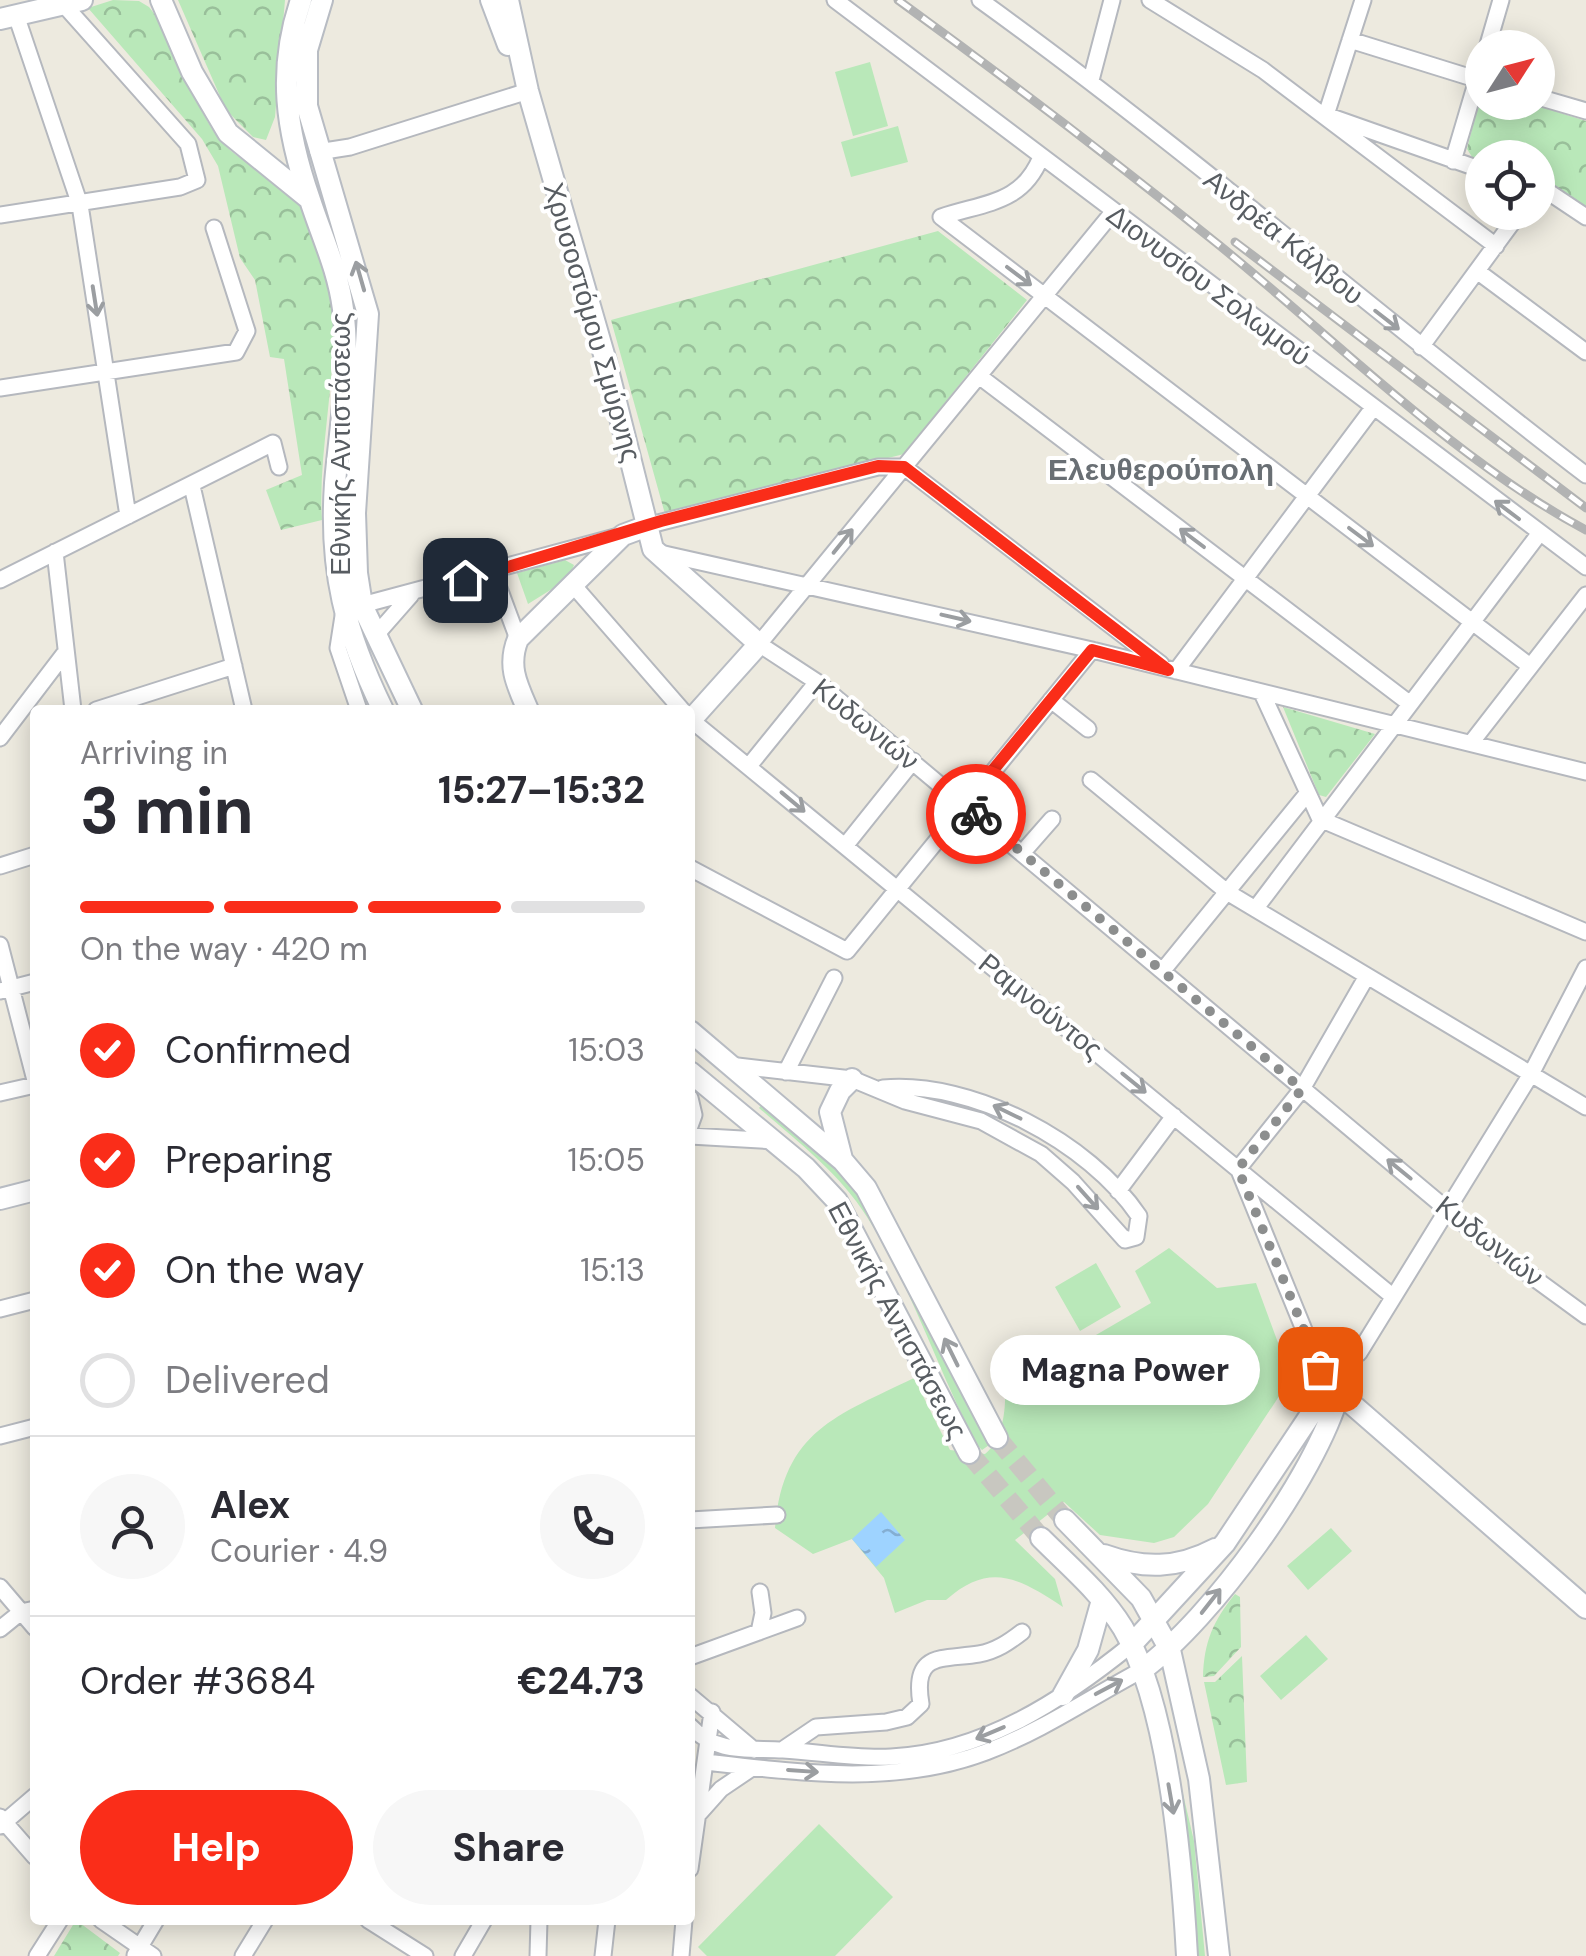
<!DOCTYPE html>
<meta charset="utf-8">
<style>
body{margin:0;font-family:"DM Sans",sans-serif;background:#f7f7f7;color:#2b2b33;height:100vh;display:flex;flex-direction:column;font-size:38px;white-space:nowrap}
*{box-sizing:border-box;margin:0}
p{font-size:32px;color:#7c7c81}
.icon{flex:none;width:55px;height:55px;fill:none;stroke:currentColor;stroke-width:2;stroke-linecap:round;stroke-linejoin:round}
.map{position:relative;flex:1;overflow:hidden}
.details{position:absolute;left:30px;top:705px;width:665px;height:1220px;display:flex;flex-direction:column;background:#fff;border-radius:10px;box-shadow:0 5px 25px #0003}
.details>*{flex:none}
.needle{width:65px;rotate:54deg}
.tools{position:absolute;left:1465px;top:30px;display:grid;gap:20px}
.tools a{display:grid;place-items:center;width:90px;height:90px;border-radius:50%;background:#fff;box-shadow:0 5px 25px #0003;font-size:50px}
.pin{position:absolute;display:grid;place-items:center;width:85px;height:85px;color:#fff;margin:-42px;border-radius:20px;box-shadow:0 5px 15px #0006}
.courier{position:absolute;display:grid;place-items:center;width:100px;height:100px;margin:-50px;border:8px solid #fa2d19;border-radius:50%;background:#fff;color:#222;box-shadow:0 2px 12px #0007}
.bubble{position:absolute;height:70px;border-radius:35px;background:#fff;box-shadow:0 5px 25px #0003;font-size:32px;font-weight:700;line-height:70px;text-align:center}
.overview em{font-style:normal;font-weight:700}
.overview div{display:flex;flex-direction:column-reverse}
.overview{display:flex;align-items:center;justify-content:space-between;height:170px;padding:0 50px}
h1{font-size:65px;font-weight:700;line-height:75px}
.bar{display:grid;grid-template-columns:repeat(4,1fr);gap:15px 10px;align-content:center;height:120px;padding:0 50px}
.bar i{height:12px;border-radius:8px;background:#e1e1e2}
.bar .current{background:#fa2d19}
.bar p{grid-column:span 4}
.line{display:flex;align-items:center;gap:25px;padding:0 50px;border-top:2px solid #e1e1e2}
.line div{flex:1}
.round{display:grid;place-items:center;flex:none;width:105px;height:105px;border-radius:52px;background:#f7f7f7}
ol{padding:0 50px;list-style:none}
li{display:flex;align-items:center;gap:30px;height:110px}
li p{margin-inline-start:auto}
li .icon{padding:10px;border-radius:50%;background:#fa2d19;color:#fff;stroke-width:4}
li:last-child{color:#7c7c81}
li i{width:55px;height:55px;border:5px solid #e1e1e2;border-radius:50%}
.primary-button{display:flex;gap:20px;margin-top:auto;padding:20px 50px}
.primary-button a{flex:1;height:115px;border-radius:60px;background:#fa2d19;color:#fff;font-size:40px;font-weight:700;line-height:115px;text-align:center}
.primary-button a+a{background:#f7f7f7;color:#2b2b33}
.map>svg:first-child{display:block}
.grass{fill:#b9e8b9}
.park{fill:url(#park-crowns)}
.water{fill:url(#water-ripples)}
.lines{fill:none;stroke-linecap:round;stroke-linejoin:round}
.secondary-tunnel{stroke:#c8c7c0;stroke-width:20;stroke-dasharray:20 10;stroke-linecap:butt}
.street-casing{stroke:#b5b8be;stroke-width:19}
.secondary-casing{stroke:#b8bcc3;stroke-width:24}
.street{stroke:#fff;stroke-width:15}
.secondary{stroke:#fff;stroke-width:20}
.rail-casing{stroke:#b2b3b3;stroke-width:9}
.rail{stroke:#fff;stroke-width:5;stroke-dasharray:15;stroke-linecap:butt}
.oneway{stroke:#9b9ea1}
.done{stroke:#8c8e8e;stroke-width:10;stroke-dasharray:0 18}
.route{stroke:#fa2d19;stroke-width:12}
.labels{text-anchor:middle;stroke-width:8;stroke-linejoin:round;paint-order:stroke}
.street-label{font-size:28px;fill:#585d62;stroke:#fff}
.neighbourhood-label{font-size:30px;font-weight:bold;fill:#696f74;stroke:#fff}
</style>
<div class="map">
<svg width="1586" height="1956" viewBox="0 0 1586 1956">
<defs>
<pattern id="park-crowns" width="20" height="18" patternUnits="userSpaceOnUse" patternTransform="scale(2.5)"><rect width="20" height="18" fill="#b9e8b9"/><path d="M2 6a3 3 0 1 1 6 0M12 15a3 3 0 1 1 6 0" fill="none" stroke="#99bf9a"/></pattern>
<pattern id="water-ripples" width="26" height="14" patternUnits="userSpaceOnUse" patternTransform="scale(2.5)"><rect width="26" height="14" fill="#9ed3ff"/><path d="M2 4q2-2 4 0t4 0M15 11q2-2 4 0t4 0" fill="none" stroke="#84aed2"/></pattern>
</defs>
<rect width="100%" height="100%" fill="#edeadf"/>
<path class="grass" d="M870 62 888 126 853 136 835 72Z
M898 126 908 162 851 177 841 142Z
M765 1101 831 1158 870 1203 992 1443 982 1450 978 1446C938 1373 912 1286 867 1217 839 1173 798 1142 759 1108Z
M1169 1248 1217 1288 1256 1283 1291 1378 1208 1504 1174 1537 1154 1543 1100 1535 1064 1502 1015 1540 1055 1579 1063 1607C1019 1578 990 1561 946 1600H927L895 1613 884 1578 852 1539 813 1554 775 1528C783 1431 836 1416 914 1378L950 1450 985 1454C1003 1440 1006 1409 1005 1388L1151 1303 1135 1271Z
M1096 1263 1121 1307 1080 1331 1055 1287Z
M1331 1528 1352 1551 1308 1590 1287 1566Z
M1306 1635 1328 1659 1281 1700 1260 1676Z
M1176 1764 1194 1841 1205 1956H1195Z
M819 1824 893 1897 835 1956H707L698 1947Z"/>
<path class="park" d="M113 0 139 1 149 7C180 43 189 97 217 136 237 164 274 172 294 198 367 290 315 417 322 520L281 530 266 490 302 475 284 359 270 357 255 280 240 258 218 166 202 139 88 8Z
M178 0H285L275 117 266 140 253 137 226 110Z
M1482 89V102L1529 103 1586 121V207L1538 178V158L1474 160 1467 149Z
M938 231 1027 300 904 454 665 514 611 320Z
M565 560 574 565 568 579 528 604 517 573Z
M1283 707 1375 734 1326 797 1319 795Z
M1235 1594 1240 1597 1241 1647 1214 1676 1203 1677C1204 1642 1213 1621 1235 1594Z
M1242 1656 1247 1782 1226 1785 1204 1682H1215Z
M76 1920 120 1953 118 1956H54Z"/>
<path class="water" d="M881 1512 905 1540 876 1567 852 1539Z"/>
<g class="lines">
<path class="secondary-tunnel" d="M997 1438 1065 1520
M969 1453 1041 1538"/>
<g class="street-casing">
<path id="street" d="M835 0 1586 567
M980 0C1188 150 1382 319 1586 475
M1150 0 1263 70 1496 246
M1363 0 1326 115 1482 170
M16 15 80 205 128 516
M1350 40 1482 81
M1487 48 1501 0
M1091 80 1112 0
M1538 97 1586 111
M318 152 350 147 528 91
M1453 161 1482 63
M1538 185 1586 217
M1113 212 759 644 817 682 1493 1248 1586 1316
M0 215 180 187 197 180 188 144 65 6
M941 217 1530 666
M941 217C986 202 1022 204 1041 157
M1477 271 1586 352
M1421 347 1520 212
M979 376 1409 703
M0 388 236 352 247 331 214 228
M192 486 244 710
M650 525 878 467H904L1161 664
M55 552 73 710
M660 553 1092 650 1586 772
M493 572 518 639
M0 580 273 443 279 467
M574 586 682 710
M362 605 619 536
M343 616 338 648 359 710
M375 636 411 595
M1176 671 1373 408
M1262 693 1320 819 1586 932
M1051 700 1088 729
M96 710 234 666
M690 719 1391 1295
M0 738 64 654
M1471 743 1586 595
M749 766 817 682
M1091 780 1227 892 1586 1107
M845 846 913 761
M1023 852 1052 819
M0 866 35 855
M690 868 847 951 1092 650
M1256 908 1539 534
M0 945 35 1080
M1164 969 1306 795
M0 991 35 982
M729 1065 852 1079 905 1101 981 1121 1041 1154 1073 1182 1125 1240 1136 1237 1139 1216C1089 1142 972 1080 883 1088
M786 1072 834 978
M0 1093 35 1085
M690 1098 694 1115 690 1126
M690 1136 775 1141
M1238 1169 1302 1089 1367 976
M1240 1173 1320 1369 1339 1393
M1118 1191 1174 1116
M0 1309 35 1300
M1359 1353 1531 1074 1586 968
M0 1436 35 1427
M690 1520 777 1515
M0 1587 35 1628
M0 1629 21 1612 35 1609
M759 1632 763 1613 760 1592
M690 1657 797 1618
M690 1696 754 1750
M690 1726C716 1754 747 1748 783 1750 819 1752 854 1759 891 1757 982 1753 1063 1700 1132 1644
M782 1750 816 1727 886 1722 907 1717 921 1704C912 1651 942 1660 979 1654 996 1651 1009 1642 1022 1632
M706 1762C800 1773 896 1786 986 1752 1042 1731 1091 1697 1142 1670
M0 1817 35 1857
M696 1817 721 1789 752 1768
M0 1826 35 1796
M690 1869 712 1712
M101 1920 153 1956
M368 1920 425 1956
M135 1955 156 1920
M37 1956 60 1920
M243 1956 265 1920
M463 1956 484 1920
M538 1956 539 1920
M603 1956 607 1920
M681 1956 684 1920"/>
</g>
<g class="secondary-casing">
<path id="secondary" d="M161 0 192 72 228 133 308 198
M301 0C277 70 286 131 310 200 322 237 338 270 343 309 351 367 340 425 335 483 329 571 345 632 383 710
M322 0 307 50V106L368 314 355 513 357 573 362 605 412 710
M491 0 508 45
M508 0 528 91 605 358 653 549 759 644 690 721
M0 19 82 0
M528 710C517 685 507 666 518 639L623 535 650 525
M690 1031 843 1161 866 1188 997 1438
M690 1072 806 1168 837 1201 969 1453
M842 1159 830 1112 840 1091 852 1079
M0 1199 35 1190
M1339 1393 1586 1608
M1065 1520 1141 1598 1170 1650 1199 1779 1219 1956
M1041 1538C1069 1566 1102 1594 1123 1628 1169 1706 1182 1865 1187 1956
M1104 1555C1143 1569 1177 1569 1215 1549
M1132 1644 1225 1543 1313 1411 1339 1393
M1142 1670C1212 1619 1316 1475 1339 1393
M1063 1695 1088 1650 1102 1600"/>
</g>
<use href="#street" class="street"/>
<use href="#secondary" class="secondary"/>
<g class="rail-casing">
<path id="rail" d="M898 0C1007 79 1115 161 1219 245 1335 339 1454 460 1586 530
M1235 242 1586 508"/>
</g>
<use href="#rail" class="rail"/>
</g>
<defs><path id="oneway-shaft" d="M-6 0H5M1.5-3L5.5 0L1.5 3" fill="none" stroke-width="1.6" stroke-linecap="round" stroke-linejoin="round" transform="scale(2.5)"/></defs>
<g class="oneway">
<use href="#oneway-shaft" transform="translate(360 276) rotate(-106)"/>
<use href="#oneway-shaft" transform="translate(1019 276) rotate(37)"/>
<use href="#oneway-shaft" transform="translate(95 301) rotate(81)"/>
<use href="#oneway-shaft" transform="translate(1387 320) rotate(38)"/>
<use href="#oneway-shaft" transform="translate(1507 510) rotate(-143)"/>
<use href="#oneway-shaft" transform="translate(1361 537) rotate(37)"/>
<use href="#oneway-shaft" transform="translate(1192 538) rotate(-143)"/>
<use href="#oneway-shaft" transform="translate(843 541) rotate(-51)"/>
<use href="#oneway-shaft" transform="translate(956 618) rotate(13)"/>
<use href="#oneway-shaft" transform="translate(793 802) rotate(40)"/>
<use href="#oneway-shaft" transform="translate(1134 1083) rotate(39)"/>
<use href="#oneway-shaft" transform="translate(1007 1112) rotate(-154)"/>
<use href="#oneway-shaft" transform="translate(1399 1169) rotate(-141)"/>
<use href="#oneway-shaft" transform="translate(1088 1198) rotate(48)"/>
<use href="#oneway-shaft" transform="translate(951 1352) rotate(-116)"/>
<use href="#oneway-shaft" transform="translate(1211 1601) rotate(-52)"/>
<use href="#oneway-shaft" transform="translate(1109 1687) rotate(-28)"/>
<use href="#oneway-shaft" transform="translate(990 1733) rotate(157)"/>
<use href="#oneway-shaft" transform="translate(803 1771) rotate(4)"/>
<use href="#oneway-shaft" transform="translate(1171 1799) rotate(80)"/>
</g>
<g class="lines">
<path class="done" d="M976 814 1302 1089 1238 1169 1320 1369"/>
<path class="route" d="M465 580 661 521 878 466 904 467 1168 670 1092 650 965 804 976 814"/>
</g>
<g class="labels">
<g class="street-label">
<text transform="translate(1284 237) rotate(39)" y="10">Ανδρέα Κάλβου</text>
<text transform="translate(1209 285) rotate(37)" y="10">Διονυσίου Σολωμού</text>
<text transform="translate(593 322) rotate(74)" y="10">Χρυσοστόμου Σμύρνης</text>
<text transform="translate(340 444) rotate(-90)" y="10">Εθνικής Αντιστάσεως</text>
<text transform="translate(866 724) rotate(39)" y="10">Κυδωνιών</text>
<text transform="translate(1041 1006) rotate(39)" y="10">Ραμνούντος</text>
<text transform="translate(1490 1241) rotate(38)" y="10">Κυδωνιών</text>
<text transform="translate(898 1320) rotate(62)" y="10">Εθνικής Αντιστάσεως</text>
</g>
<g class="neighbourhood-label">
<text x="1161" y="480">Ελευθερούπολη</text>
</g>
</g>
</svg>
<div class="tools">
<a><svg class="needle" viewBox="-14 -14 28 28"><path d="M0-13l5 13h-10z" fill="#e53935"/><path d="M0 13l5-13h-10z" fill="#7c7c81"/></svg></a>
<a><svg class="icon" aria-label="locate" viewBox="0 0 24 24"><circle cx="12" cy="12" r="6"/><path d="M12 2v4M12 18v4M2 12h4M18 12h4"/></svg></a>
</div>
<div class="pin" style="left:1320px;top:1369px;background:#ea580c"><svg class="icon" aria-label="bag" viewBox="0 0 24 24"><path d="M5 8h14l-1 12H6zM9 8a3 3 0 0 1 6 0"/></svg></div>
<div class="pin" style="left:465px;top:580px;background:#1f2937"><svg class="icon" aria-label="home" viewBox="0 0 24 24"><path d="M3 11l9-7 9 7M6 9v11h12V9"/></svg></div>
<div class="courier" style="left:976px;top:814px"><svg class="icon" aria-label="bike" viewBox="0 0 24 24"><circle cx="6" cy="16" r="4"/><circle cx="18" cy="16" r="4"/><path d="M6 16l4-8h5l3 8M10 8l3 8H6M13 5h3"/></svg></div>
<div class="bubble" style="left:990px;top:1335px;width:270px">Magna Power</div>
<section class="details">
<div class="overview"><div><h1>3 min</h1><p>Arriving in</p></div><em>15:27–15:32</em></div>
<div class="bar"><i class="current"></i><i class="current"></i><i class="current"></i><i></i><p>On the way · 420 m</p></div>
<ol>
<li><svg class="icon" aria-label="check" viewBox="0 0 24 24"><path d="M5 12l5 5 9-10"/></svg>Confirmed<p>15:03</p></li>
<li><svg class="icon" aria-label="check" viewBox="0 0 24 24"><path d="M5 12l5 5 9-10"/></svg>Preparing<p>15:05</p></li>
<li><svg class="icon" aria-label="check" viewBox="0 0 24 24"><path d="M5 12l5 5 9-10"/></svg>On the way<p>15:13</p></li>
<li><i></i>Delivered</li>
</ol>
<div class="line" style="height:180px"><a class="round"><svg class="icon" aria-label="person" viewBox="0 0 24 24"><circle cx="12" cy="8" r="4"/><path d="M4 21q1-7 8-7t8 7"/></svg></a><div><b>Alex</b><p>Courier · 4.9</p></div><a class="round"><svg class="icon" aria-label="phone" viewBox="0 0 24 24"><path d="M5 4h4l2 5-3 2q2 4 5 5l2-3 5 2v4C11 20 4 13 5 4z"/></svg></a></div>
<div class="line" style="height:130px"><div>Order #3684</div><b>€24.73</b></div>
<div class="primary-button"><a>Help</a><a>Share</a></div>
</section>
</div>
